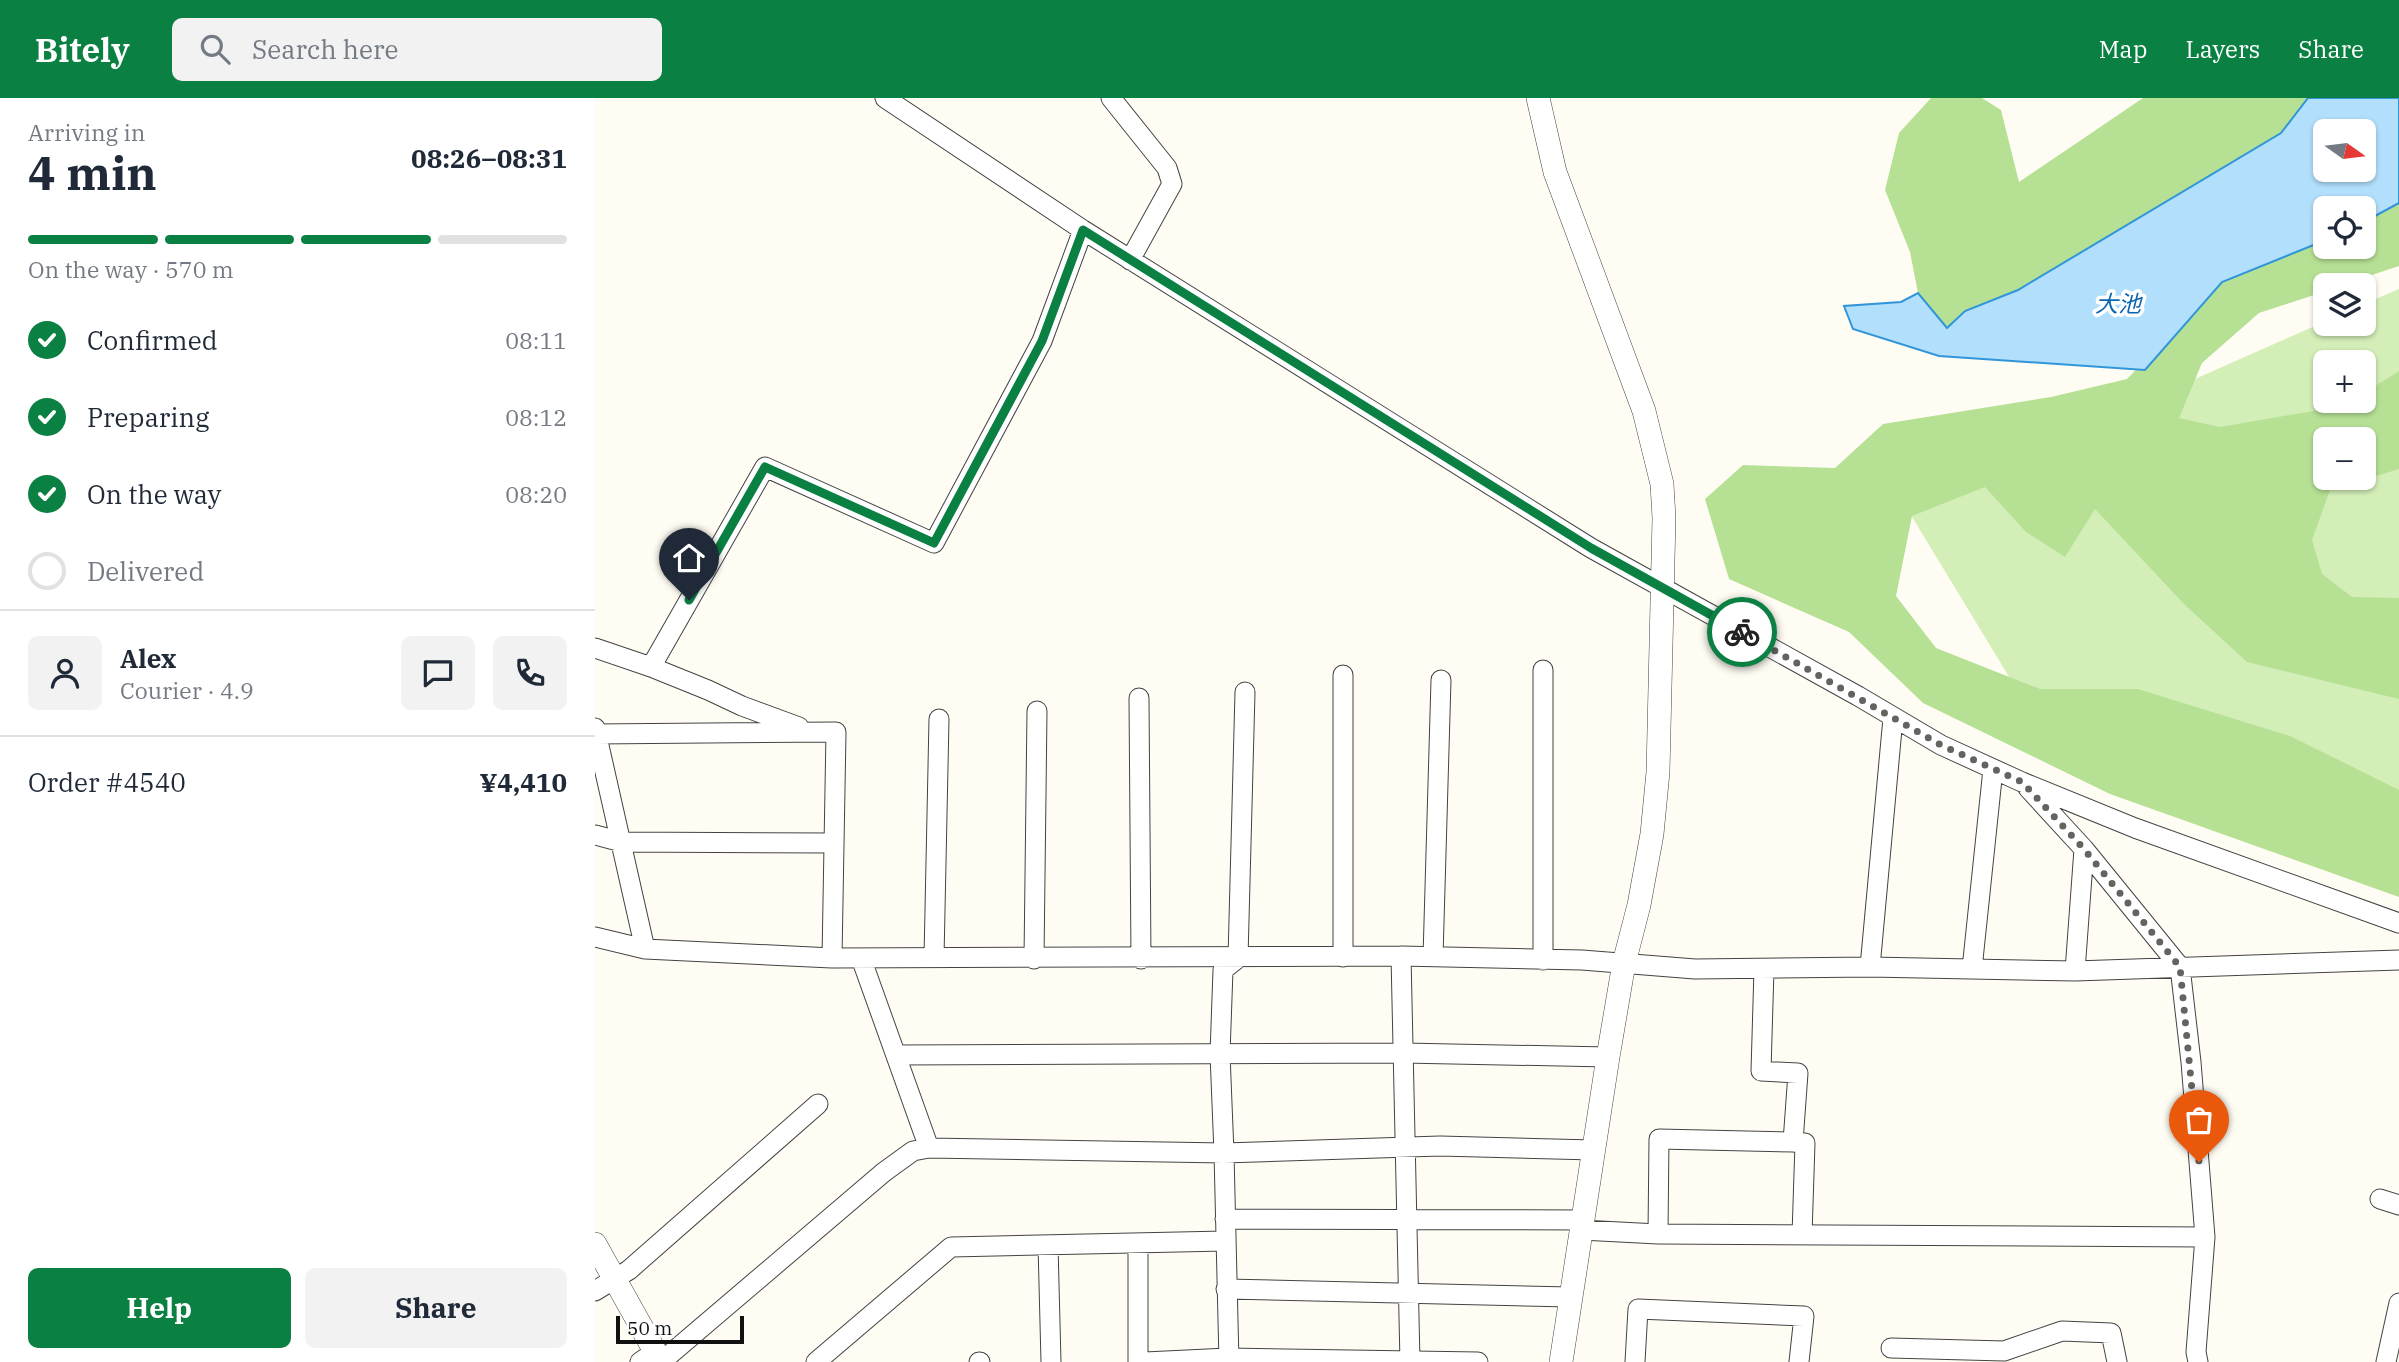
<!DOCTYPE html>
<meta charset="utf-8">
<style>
body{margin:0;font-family:"IBM Plex Serif","Noto Sans JP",serif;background:#f2f2f3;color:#1f2937;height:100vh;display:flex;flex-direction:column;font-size:26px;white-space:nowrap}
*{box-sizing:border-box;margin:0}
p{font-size:23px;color:#747a83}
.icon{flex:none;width:38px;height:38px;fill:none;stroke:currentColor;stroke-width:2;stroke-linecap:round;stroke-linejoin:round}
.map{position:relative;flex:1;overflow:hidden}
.drawer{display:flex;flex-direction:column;background:#fff;width:595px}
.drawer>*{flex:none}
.needle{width:46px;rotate:104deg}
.buttons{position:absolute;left:1718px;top:21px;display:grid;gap:14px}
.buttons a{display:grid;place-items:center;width:63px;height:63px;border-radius:10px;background:#fff;box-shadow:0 2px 5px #0004;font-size:35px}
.scale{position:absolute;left:21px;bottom:18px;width:128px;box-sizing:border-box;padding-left:7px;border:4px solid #101010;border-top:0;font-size:19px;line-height:24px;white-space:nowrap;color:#101010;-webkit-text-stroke:5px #fff;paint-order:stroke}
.pin{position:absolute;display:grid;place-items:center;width:60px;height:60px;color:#fff;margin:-72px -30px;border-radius:50% 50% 50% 0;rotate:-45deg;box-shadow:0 0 7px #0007}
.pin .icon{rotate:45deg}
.courier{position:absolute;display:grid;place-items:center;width:70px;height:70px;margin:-35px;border:5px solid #0b8043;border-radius:50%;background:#fff;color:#222;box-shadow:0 2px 9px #0007}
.summary em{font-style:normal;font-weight:800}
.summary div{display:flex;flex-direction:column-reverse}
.summary{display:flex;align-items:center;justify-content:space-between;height:119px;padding:0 28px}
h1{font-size:46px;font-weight:800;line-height:52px}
.bar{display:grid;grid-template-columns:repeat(4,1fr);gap:10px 7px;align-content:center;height:84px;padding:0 28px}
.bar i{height:9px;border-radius:5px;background:#e0e1e3}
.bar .on{background:#0b8043}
.bar p{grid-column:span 4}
.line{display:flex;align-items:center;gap:18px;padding:0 28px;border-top:2px solid #e0e1e3}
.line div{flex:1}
.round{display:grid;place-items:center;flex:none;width:74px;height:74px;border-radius:10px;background:#f2f2f3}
ol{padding:0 28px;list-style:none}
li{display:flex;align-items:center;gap:21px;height:77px}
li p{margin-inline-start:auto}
li .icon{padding:7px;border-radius:50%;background:#0b8043;color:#fff;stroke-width:4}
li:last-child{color:#747a83}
li i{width:38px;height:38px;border:4px solid #e0e1e3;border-radius:50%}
.cta{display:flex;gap:14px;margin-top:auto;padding:14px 28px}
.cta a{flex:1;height:80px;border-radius:10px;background:#0b8043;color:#fff;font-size:28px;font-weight:800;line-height:80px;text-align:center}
.cta a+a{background:#f2f2f3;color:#1f2937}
header{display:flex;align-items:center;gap:42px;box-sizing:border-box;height:98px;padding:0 35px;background:#0b8043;color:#fff}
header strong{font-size:33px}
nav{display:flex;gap:38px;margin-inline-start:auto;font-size:24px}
.search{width:490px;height:63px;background:#f2f2f3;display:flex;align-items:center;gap:18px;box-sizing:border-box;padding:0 24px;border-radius:10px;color:#747a83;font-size:26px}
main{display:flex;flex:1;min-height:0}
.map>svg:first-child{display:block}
.green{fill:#d3eeb7;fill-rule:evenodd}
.forest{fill:#b6e195;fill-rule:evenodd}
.water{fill:#b2dffc;stroke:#3195da;stroke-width:2;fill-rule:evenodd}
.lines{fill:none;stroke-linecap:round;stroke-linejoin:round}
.minor-casing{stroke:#434343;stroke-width:21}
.tertiary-casing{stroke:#434343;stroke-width:24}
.minor{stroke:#fff;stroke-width:19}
.tertiary{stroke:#fff;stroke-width:23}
.done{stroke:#64635f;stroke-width:7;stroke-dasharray:0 12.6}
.route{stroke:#0b8043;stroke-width:9}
.labels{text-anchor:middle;stroke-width:7;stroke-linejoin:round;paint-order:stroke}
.water-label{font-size:23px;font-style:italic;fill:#0b66b0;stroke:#fff}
</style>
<header>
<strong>Bitely</strong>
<div class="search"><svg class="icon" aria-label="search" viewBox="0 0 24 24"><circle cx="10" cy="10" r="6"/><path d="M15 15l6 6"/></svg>Search here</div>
<nav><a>Map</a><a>Layers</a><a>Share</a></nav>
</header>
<main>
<section class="drawer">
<div class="summary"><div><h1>4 min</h1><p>Arriving in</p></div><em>08:26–08:31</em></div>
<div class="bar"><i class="on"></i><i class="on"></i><i class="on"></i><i></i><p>On the way · 570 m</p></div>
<ol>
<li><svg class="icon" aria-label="check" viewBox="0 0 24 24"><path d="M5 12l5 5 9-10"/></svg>Confirmed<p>08:11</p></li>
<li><svg class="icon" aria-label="check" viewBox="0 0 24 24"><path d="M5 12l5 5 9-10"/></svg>Preparing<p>08:12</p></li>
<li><svg class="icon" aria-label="check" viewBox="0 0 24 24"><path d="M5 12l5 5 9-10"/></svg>On the way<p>08:20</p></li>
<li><i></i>Delivered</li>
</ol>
<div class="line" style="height:126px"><a class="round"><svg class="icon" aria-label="person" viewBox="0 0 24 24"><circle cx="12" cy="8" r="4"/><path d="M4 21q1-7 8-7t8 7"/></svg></a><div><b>Alex</b><p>Courier · 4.9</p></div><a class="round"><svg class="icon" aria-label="chat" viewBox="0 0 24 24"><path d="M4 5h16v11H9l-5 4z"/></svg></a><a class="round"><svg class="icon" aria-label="phone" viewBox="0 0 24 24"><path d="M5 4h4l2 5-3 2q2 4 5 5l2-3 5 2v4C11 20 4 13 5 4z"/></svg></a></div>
<div class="line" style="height:91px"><div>Order #4540</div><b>¥4,410</b></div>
<div class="cta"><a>Help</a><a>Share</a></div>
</section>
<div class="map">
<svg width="1804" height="1264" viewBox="0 0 1804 1264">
<rect width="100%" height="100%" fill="#fffdf3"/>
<path class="green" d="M1804 191V733L1439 620 1311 409 1731 223V226H1769V206ZM1731 264H1769V303H1731ZM1731 341H1769V380H1731Z"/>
<path class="forest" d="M1336 0H1387L1406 12 1424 84 1548 0H1713L1686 35 1423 192 1381 209 1352 230 1323 195 1315 154 1290 92 1304 35Z
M1804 106V168L1747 187H1731V193L1664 215 1607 265 1584 320 1625 329 1747 308 1756 303H1769V295L1804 273V371L1735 392 1717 442 1727 476 1757 499 1804 500V601L1652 564 1589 506 1500 411 1470 459 1431 434 1390 389 1317 418 1301 498 1341 550 1445 591H1543L1695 638 1804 692V799L1515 696 1328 605 1254 534 1134 481 1110 401 1148 367 1240 370 1288 326 1456 299 1532 281 1627 184 1731 141V149H1769V124ZM1731 341H1769V380H1731Z"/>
<path class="water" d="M1713 0H1804V105L1769 124V110H1731V142L1627 184 1550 272 1344 258 1258 231 1249 208 1306 204 1323 195 1352 230 1370 213 1423 192 1686 35ZM1731 33H1769V72H1731Z"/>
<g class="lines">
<g class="minor-casing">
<path id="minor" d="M290 0 488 132 996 450 1263 598 1346 647 1427 684 1540 730 1804 825
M516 0 572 70 577 86 535 162
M0 550 56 569 113 592 147 608 204 629
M56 569 170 369 339 445 447 243 488 132
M748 577V859
M544 600 546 861
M0 630 50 851
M0 636 241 634 237 860
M1433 690 1489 751 1585 869 1596 964 1610 1139 1601 1254 1603 1264
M0 737 27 744 239 745
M0 839 50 851 237 860 806 858 987 862 1100 871 1275 869 1480 873 1804 862
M806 858 815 1264
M838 859 846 582
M266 860 334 1050
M339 860 344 621
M643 860 650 594
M439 861 442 613
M948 862V572
M1275 869 1298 620
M1169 871 1166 973 1203 975 1198 1044 1210 1045 1207 1137
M1377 871 1398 671
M1480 873 1489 751
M301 957 808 955 1013 959
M1785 1101 1804 1107
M630 1121 987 1122
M986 1132 1063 1136 1610 1139
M1063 1136 1064 1041 1198 1044
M543 1145V1264
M453 1147 456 1264
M631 1191 976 1199
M0 1193 34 1172 223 1006
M1296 1250 1409 1253 1467 1233 1516 1235 1522 1264
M45 1264 60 1254
M66 1264 289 1074 318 1053 334 1050 629 1055 845 1048 999 1052
M221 1264 356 1149 630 1143
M384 1264H385
M550 1264 633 1260 883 1264
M634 1264 629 1055 625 956 628 872 643 860
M1040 1264 1043 1211 1209 1218 1204 1264
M1791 1264 1804 1205"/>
</g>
<g class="tertiary-casing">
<path id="tertiary" d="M943 0 960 74 1049 313 1067 386 1069 420 1063 674 1057 736 1044 807 1029 865 1013 959 966 1264
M0 1146 66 1264"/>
</g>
<use href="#minor" class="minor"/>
<use href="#tertiary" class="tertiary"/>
</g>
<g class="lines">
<path class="done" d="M1147 534 1346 647 1427 684 1489 751 1585 869 1604 1064"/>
<path class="route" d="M94 502 170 369 339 445 447 243 488 132 996 450 1147 534"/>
</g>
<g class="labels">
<g class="water-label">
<text x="1523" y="214">大池</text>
</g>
</g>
</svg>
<div class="buttons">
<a><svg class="needle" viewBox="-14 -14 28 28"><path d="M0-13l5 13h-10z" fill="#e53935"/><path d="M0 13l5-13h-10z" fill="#747a83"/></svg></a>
<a><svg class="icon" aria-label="locate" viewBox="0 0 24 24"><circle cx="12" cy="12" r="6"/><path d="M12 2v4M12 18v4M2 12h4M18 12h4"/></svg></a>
<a><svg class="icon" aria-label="layers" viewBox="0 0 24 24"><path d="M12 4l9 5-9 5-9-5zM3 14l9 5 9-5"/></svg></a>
<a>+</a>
<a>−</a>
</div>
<div class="scale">50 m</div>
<div class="pin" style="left:1604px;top:1064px;background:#ea580c"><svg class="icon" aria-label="bag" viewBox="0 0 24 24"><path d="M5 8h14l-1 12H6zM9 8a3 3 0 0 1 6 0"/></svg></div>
<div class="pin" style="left:94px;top:502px;background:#1f2937"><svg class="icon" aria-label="home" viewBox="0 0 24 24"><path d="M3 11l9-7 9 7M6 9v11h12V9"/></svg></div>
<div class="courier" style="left:1147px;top:534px"><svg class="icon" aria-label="bike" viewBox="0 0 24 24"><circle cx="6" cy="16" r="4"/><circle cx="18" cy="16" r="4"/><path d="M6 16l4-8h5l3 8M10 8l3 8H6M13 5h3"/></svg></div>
</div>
</main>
